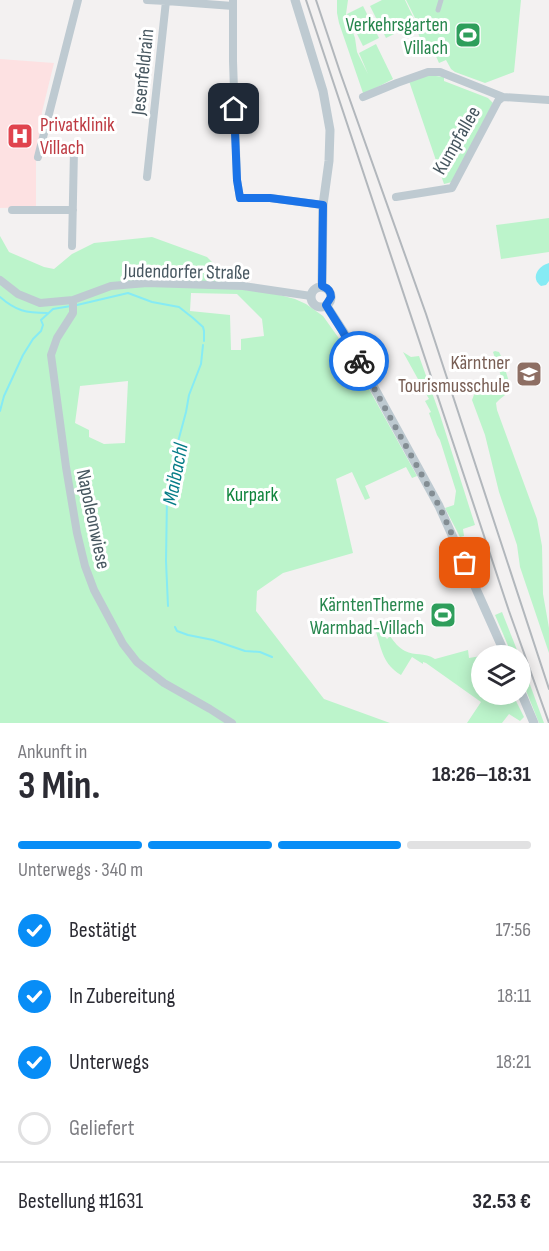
<!DOCTYPE html>
<html lang="de">
<meta charset="utf-8">
<style>
body{margin:0;font-family:"Sofia Sans Condensed",sans-serif;background:#f2f2f3;color:#2b2b33;height:100vh;display:flex;flex-direction:column;font-size:22px;white-space:nowrap}
*{box-sizing:border-box;margin:0}
p{font-size:20px;color:#7c7c81}
.icon{flex:none;width:33px;height:33px;fill:none;stroke:currentColor;stroke-width:2;stroke-linecap:round;stroke-linejoin:round}
.map{position:relative;height:723px;overflow:hidden}
.sheet{display:flex;flex-direction:column;background:#fff;flex:1}
.sheet>*{flex:none}
.tools{position:absolute;left:471px;top:645px;display:grid;gap:12px}
.tools a{display:grid;place-items:center;width:60px;height:60px;border-radius:50%;background:#fff;box-shadow:0 3px 15px #0003;font-size:30px}
.pin{position:absolute;display:grid;place-items:center;width:51px;height:51px;color:#fff;margin:-26px;border-radius:12px;box-shadow:0 3px 9px #0006}
.courier{position:absolute;display:grid;place-items:center;width:60px;height:60px;margin:-30px;border:4px solid #1a73e8;border-radius:50%;background:#fff;color:#222;box-shadow:0 2px 8px #0007}
.overview em{font-style:normal;font-weight:700}
.overview div{display:flex;flex-direction:column-reverse}
.overview{display:flex;align-items:center;justify-content:space-between;height:102px;padding:0 18px}
h1{font-size:39px;font-weight:700;line-height:45px}
.bar{display:grid;grid-template-columns:repeat(4,1fr);gap:9px 6px;align-content:center;height:72px;padding:0 18px}
.bar i{height:8px;border-radius:4px;background:#e1e1e2}
.bar .selected{background:#088df6}
.bar p{grid-column:span 4}
.line{display:flex;align-items:center;gap:15px;padding:0 18px;border-top:2px solid #e1e1e2}
.line div{flex:1}
ol{padding:0 18px;list-style:none}
li{display:flex;align-items:center;gap:18px;height:66px}
li p{margin-inline-start:auto}
li .icon{padding:6px;border-radius:50%;background:#088df6;color:#fff;stroke-width:4}
li:last-child{color:#7c7c81}
li i{width:33px;height:33px;border:3px solid #e1e1e2;border-radius:50%}
.map>svg:first-child{display:block}
.medical{fill:#fde1e2}
.green{fill:#bcf4cb;fill-rule:evenodd}
.water{fill:#86ebf4}
.lines{fill:none;stroke-linecap:round;stroke-linejoin:round}
.stream{stroke:#86ebf4;stroke-width:2}
.pedestrian{stroke:#becad1;stroke-width:5}
.minor{stroke:#becad1;stroke-width:8}
.tertiary{stroke:#becad1;stroke-width:9}
.rail{stroke:#b2b7bc;stroke-width:2}
.done{stroke:#838d93;stroke-width:6;stroke-dasharray:0 10.8}
.route{stroke:#1a73e8;stroke-width:8}
.labels{text-anchor:middle;stroke-width:6;stroke-linejoin:round;paint-order:stroke}
.leisure-label{font-size:20px;fill:#27864d;stroke:#fff;text-anchor:end}
.street-label{font-size:20px;fill:#475760;stroke:#fff}
.health-label{font-size:20px;fill:#be3a42;stroke:#fff;text-anchor:start}
.education-label{font-size:20px;fill:#785e54;stroke:#fff;text-anchor:end}
.park-label{font-size:20px;fill:#0f843c;stroke:#fff}
.water-label{font-size:21px;font-style:italic;fill:#057c87;stroke:#fff}
</style>
<div class="map">
<svg width="549" height="723" viewBox="0 0 549 723">
<rect width="100%" height="100%" fill="#f3f1f1"/>
<path class="medical" d="M0 59 54 63 42 112 36 161V207L0 208Z"/>
<path class="green" d="M337 0H348L346 14 355 38 357 52 368 74 359 53 376 44 393 79 366 93H363L339 23 337 13Z
M382 0H405L416 23 386 38 370 6Z
M406 0H521L514 72 485 83 455 72 451 69 446 60 439 63 431 45 424 47 415 26 418 24Z
M363 6 379 38 363 46 347 14Z
M428 75 444 77V81L488 98 493 103 452 182 444 184 409 81Z
M549 218V252L501 259 496 225Z
M0 236 9 252 44 267 54 269 72 254 94 243 152 237 207 257 217 267 224 288 268 292 295 299 306 304 323 316 348 351 417 476 412 478 406 467 365 486 370 498 365 500 352 472 336 479 353 553 283 573 257 591 256 611 324 699 390 723H0ZM191 293 237 294 262 319 264 336 241 339V350H231L230 315 190 311ZM128 381 125 443 104 444 89 437V430L75 423 80 386Z
M495 351 499 352 501 356 510 385 509 392 500 399 496 403 497 410 537 519 542 546 543 594 549 628V653L520 567 517 545 499 492 485 435 472 400 475 392 491 386 504 385 493 352Z
M403 352 411 357 419 356 440 415 475 525 463 529 464 536 460 537 445 508 454 505 456 491 440 440 437 435 429 413 431 412 425 401 429 399Z
M502 612 519 655H512L495 615Z
M380 631 387 639 390 636C394 642 399 648 405 651 415 656 424 652 435 659L468 650 469 658 481 656 482 694 505 695 508 702 515 699 524 717 520 721 509 714 502 723H467L481 702 426 663 423 662V664L412 657 401 675C383 664 382 651 376 632Z
M520 660H521L544 723H539L521 678Z"/>
<path class="water" d="M549 263V281L546 285 541 286C530 278 538 266 549 263Z"/>
<g class="lines">
<path class="stream" d="M0 297C16 311 26 313 47 313
M0 411 4 396 23 355 33 339 41 331 43 325 41 320 53 309 77 305 128 293 152 302 179 307 193 318 203 327 204 331V341
M168 606 166 561 167 498 175 453 186 412 189 395 201 364 203 345
M175 627 177 631 188 635 213 640 245 651 260 652 272 657"/>
<path class="pedestrian" d="M438 10 441 0"/>
<path class="minor" d="M147 0 166 1
M233 0V61L237 180 240 198H270L323 205
M363 97 397 83 428 72H440L503 97 498 101 452 188 396 197
M503 97 549 100
M41 145 74 150 72 246
M38 157 78 0
M147 177 166 1 233 6
M12 210H73
M0 280 18 294 40 303 73 300 111 286 147 283 243 286 311 296
M73 300V313L57 338 51 355 66 467 77 533 85 566 94 590 123 644 137 662 164 683 210 709 232 723"/>
<path class="tertiary" d="M295 0 323 91 330 130 329 161 323 205 322 286
M311 297a10 10 0 1 1 20 0a10 10 0 1 1-20 0Z
M326 305 343 331 439 506 506 656
M520 690 534 723"/>
<path class="rail" d="M306 0 509 611 549 723
M316 0 340 72 426 314 549 689"/>
</g>
<g class="lines">
<path class="done" d="M359 361 439 506 465 563"/>
<path class="route" d="M234 109 237 180 240 198H270L323 205 322 286C328 288 331 291 331 297L326 305 343 332 359 361"/>
</g>
<defs>
<g id="stadium-square" transform="scale(1.35)"><rect x="-9" y="-9" width="18" height="18" rx="4" fill="#2e9e5b" stroke="#fff"/><path d="M0-5a6.5 5 0 1 0 0 10a6.5 5 0 1 0 0-10ZM-3.5-1.8h7v3.6h-7Z" fill="#fff"/></g>
<g id="hospital-square" transform="scale(1.35)"><rect x="-9" y="-9" width="18" height="18" rx="4" fill="#e0444e" stroke="#fff"/><path d="M-5-5h3v3.5h4V-5h3V5h-3V1.5h-4V5h-3Z" fill="#fff"/></g>
<g id="school-square" transform="scale(1.35)"><rect x="-9" y="-9" width="18" height="18" rx="4" fill="#8d6e63" stroke="#fff"/><path d="M0-5L7-2L0 1L-7-2ZM-4 1L0 2.5L4 1V4Q0 6-4 4Z" fill="#fff"/></g>
</defs>
<g fill-rule="evenodd">
<use href="#stadium-square" x="468" y="35"/>
<use href="#hospital-square" x="20" y="136"/>
<use href="#school-square" x="529" y="374"/>
<use href="#stadium-square" x="443" y="615"/>
</g>
<g class="labels">
<g class="leisure-label">
<text x="448" y="31">Verkehrsgarten<tspan x="448" dy="23">Villach</tspan></text>
<text x="424" y="611">KärntenTherme<tspan x="424" dy="23">Warmbad-Villach</tspan></text>
</g>
<g class="street-label">
<text transform="translate(142 72) rotate(-84)" y="7">Jesenfeldrain</text>
<text transform="translate(456 140) rotate(-60)" y="7">Kumpfallee</text>
<text transform="translate(187 271) rotate(1)" y="7">Judendorfer Straße</text>
<text transform="translate(94 519) rotate(78)" y="7">Napoleonwiese</text>
</g>
<g class="health-label">
<text x="40" y="131">Privatklinik<tspan x="40" dy="23">Villach</tspan></text>
</g>
<g class="education-label">
<text x="510" y="369">Kärntner<tspan x="510" dy="23">Tourismusschule</tspan></text>
</g>
<g class="park-label">
<text x="252" y="501">Kurpark</text>
</g>
<g class="water-label">
<text transform="translate(175 474) rotate(-79)" y="7">Maibachl</text>
</g>
</g>
</svg>
<div class="tools">
<a><svg class="icon" aria-label="layers" viewBox="0 0 24 24"><path d="M12 4l9 5-9 5-9-5zM3 14l9 5 9-5"/></svg></a>
</div>
<div class="pin" style="left:465px;top:563px;background:#ea580c"><svg class="icon" aria-label="bag" viewBox="0 0 24 24"><path d="M5 8h14l-1 12H6zM9 8a3 3 0 0 1 6 0"/></svg></div>
<div class="pin" style="left:234px;top:109px;background:#1f2937"><svg class="icon" aria-label="home" viewBox="0 0 24 24"><path d="M3 11l9-7 9 7M6 9v11h12V9"/></svg></div>
<div class="courier" style="left:359px;top:361px"><svg class="icon" aria-label="bike" viewBox="0 0 24 24"><circle cx="6" cy="16" r="4"/><circle cx="18" cy="16" r="4"/><path d="M6 16l4-8h5l3 8M10 8l3 8H6M13 5h3"/></svg></div>
</div>
<section class="sheet">
<div class="overview"><div><h1>3 Min.</h1><p>Ankunft in</p></div><em>18:26–18:31</em></div>
<div class="bar"><i class="selected"></i><i class="selected"></i><i class="selected"></i><i></i><p>Unterwegs · 340 m</p></div>
<ol>
<li><svg class="icon" aria-label="check" viewBox="0 0 24 24"><path d="M5 12l5 5 9-10"/></svg>Bestätigt<p>17:56</p></li>
<li><svg class="icon" aria-label="check" viewBox="0 0 24 24"><path d="M5 12l5 5 9-10"/></svg>In Zubereitung<p>18:11</p></li>
<li><svg class="icon" aria-label="check" viewBox="0 0 24 24"><path d="M5 12l5 5 9-10"/></svg>Unterwegs<p>18:21</p></li>
<li><i></i>Geliefert</li>
</ol>
<div class="line" style="height:78px"><div>Bestellung #1631</div><b>32.53 €</b></div>
</section>
